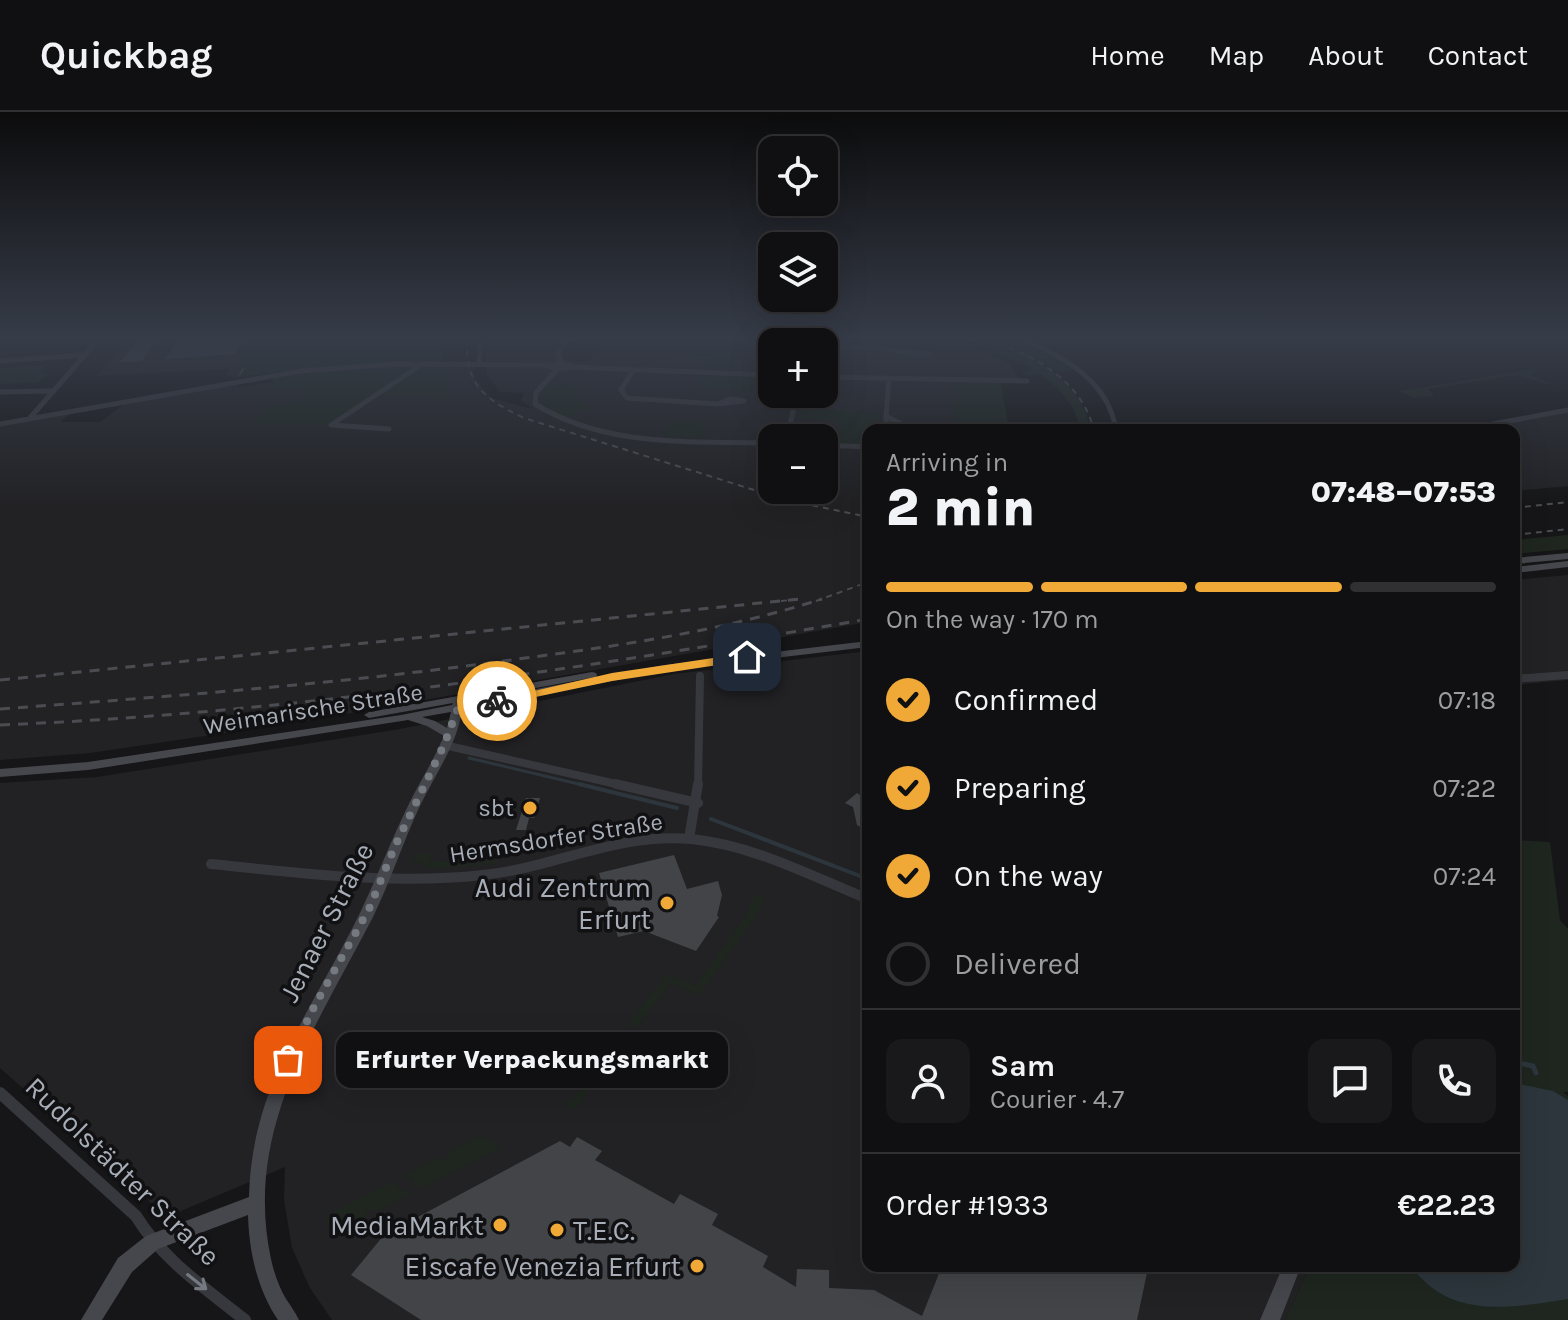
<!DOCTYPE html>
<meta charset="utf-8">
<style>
body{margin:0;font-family:Karla,sans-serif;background:#19191b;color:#f1f3f6;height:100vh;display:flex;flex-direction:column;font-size:30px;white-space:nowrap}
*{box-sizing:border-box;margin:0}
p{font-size:26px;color:#9c9d9f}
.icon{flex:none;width:44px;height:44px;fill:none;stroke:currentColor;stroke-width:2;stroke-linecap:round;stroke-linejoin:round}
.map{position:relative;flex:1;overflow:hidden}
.drawer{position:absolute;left:862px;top:312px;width:658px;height:848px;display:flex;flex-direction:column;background:#101012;border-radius:16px;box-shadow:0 8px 32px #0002,0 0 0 2px #303032}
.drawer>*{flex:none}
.controls{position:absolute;left:758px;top:24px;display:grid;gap:16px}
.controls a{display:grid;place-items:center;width:80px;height:80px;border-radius:16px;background:#101012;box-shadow:0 8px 32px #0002,0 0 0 2px #303032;font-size:40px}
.pin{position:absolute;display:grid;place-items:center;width:68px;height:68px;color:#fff;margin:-34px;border-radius:16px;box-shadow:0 4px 12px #0006}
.courier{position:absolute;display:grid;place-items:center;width:80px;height:80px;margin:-40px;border:6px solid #f0a936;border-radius:50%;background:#fff;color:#222;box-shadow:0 2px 10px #0007}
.bubble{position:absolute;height:56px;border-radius:16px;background:#101012;box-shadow:0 8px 32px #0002,0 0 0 2px #303032;font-size:26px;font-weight:800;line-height:56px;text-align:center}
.overview em{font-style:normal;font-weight:800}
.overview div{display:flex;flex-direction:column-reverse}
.overview{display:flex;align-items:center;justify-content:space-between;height:136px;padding:0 24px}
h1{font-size:52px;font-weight:800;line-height:60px}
.bar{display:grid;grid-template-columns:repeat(4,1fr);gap:12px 8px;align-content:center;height:96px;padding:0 24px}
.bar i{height:10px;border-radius:6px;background:#303032}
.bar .current{background:#f0a936}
.bar p{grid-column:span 4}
.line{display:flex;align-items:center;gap:20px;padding:0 24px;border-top:2px solid #303032}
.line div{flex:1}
.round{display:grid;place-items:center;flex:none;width:84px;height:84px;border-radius:16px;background:#19191b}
ol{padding:0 24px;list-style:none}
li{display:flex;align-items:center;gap:24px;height:88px}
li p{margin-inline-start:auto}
li .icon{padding:8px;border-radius:50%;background:#f0a936;color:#111;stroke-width:4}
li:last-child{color:#9c9d9f}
li i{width:44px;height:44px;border:4px solid #303032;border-radius:50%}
header{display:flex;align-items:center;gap:48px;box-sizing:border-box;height:112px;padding:0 40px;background:#101012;border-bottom:2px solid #303032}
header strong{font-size:38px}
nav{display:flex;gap:44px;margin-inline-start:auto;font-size:28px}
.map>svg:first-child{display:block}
.built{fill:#222225;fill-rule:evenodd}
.green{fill:#1e261f}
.water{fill:#2c363c}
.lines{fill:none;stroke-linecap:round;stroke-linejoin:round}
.stream-far2{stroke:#2c363c;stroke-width:3}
.stream-far1{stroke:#2c363c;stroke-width:4}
.stream{stroke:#2c363c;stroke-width:5}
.building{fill:#424448}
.street-far3{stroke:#37383d;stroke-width:5}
.street-far2{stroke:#37383d;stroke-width:8}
.street-far1{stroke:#37383d;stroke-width:10}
.street{stroke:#37383d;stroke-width:12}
.secondary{fill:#45474d;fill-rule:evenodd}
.tram{stroke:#4a4c52;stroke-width:2}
.rail-far1{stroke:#4a4c52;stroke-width:2;stroke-dasharray:6 5;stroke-linecap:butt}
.rail{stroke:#4a4c52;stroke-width:3;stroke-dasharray:10 8;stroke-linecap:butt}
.oneway{stroke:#757981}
.route{fill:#f0a936}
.done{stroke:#757980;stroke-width:8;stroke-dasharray:0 14.4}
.poi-dot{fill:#f0a936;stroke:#111113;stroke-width:3}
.labels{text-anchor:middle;stroke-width:7;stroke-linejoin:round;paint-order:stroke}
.street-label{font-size:24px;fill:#a8aeb8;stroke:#111113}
.poi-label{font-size:24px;fill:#a8aeb8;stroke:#111113;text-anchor:end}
.near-poi-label{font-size:28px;fill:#a8aeb8;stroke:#111113;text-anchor:end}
.near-street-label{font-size:28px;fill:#a8aeb8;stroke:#111113}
</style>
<header>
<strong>Quickbag</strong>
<nav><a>Home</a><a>Map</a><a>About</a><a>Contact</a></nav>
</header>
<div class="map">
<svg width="1568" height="1208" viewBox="0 0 1568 1208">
<rect width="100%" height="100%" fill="#161618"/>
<path class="built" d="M128 227H253L234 264H226L229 257 96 264Z
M484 227H565L558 236 564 237 562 246 576 250H588L604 227H681L674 241 737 246 743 227H892L885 234 904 238H931L959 229 1009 251 1023 271 954 270 958 318H868V510L294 611 90 641 0 648V313L73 300 60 310H100L127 290 235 270 238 275 273 270 272 264 396 254 473 252 475 267 492 286 532 297 521 288 524 281 500 280 487 263ZM772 230H824V282H772ZM772 326H824V378H772Z
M1568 300V374L1514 379V318H1471Z
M1568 463V568L1514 573V468Z
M868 539V1154H1310L1285 1208H332L310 1176 292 1136 284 1088 285 1055 162 1107 147 1086 0 956V671L97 665 400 617 674 562Z"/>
<path class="green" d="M254 227H442V249L299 257 232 266Z
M681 227H743L737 246 728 260 703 259 710 242 673 241Z
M892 227H952L959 229C933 238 912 240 884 235Z
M966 227C1014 227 1084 266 1090 318H1080C1076 293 1060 277 1041 262L1028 263 1023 260 1034 257Z
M995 227H1017L1073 258 1060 260Z
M47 253 41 261 49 262 37 271 0 272V256Z
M443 255 449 286 382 284 334 312H251L269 292H294L306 277H265L274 270V265L335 259Z
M1542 256 1530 263 1564 277 1518 263 1428 277 1434 284 1413 286 1399 279Z
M700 264 755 266 751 278 695 276Z
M953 270 1001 271 1009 318H958Z
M545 274 580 275 574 283 592 295 565 305 540 290 539 283Z
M799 296 881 301 880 312 891 318H868V333L837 332 839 309 796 307Z
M671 309 706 310 700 326 663 324Z
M1568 423V437L1514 442V428Z
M1514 728 1550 730 1560 808 1568 817V980H1563L1568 984V1208H1285L1310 1154H1514Z
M412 742H432L429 749 483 751 485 744H493L500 752 427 757 428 753 415 750Z
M760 783 764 785 761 797 700 883 671 871 636 916 628 912 666 862 695 874 747 802 753 784Z
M602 944 611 950 577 995 573 998 565 993 585 974 588 962Z
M481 1023 502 1035 423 1076 414 1073 412 1066 405 1067 403 1063 436 1046 445 1049 450 1039Z
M393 1069 401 1078 409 1079 411 1082 378 1099 369 1098 363 1107 331 1124 325 1104Z"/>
<path class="water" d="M1514 971 1553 979 1568 988V1187C1510 1196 1450 1208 1411 1154H1514Z"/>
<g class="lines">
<path class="stream-far2" d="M469 646 587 674"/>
<path class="stream-far1" d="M579 672 677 696
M711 707 868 767"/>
<path class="stream" d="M1514 950 1533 954 1536 961"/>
</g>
<path class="building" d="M139 227H159L142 249 120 250Z
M179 227H244L235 242 165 247Z
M857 681 868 688V720L857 713 853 695 845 691Z
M526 686H540L534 706H529L526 718H516Z
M674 743 687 777 718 769 722 783 717 804 719 805 696 839 644 819 618 825 599 761Z
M577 1025 602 1039 595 1048 674 1092 680 1082 718 1102 712 1113 768 1144 763 1155 796 1175 797 1157 829 1158V1176L874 1178 922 1204 942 1154H1131L1147 1161 1137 1208H421L351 1163 384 1123 560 1029 570 1035Z"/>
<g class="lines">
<path class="street-far3" d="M763 227 772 231
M1022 227C1065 246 1108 268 1116 318
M824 236 871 235 923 243 929 242 902 239
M0 249 84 243
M479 251 481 227
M558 251 571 254 563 257 551 255Z
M560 251 558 240 569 227
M570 255 772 263
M557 257 536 281 535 292C606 336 691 329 772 331
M633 258 621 278 627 286 717 292
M824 265 1027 269
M0 280 52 279
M731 287 744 289 717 292Z
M886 304 901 312 891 314 886 311Z
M886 304 889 266
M29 307 99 227
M0 312 301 259 395 252 551 253
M389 317 331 313 421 253
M1461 318 1568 298
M787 326 797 282
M824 333 868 335"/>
<path class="street-far2" d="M1514 567 1568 563
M444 633 625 674
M698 674 700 564"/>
<path class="street-far1" d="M616 672 698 691
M689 727 698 672
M211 752C301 761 392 773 483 763 553 756 619 720 691 727 753 733 811 764 868 787"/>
<path class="street" d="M0 981 136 1104C163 1148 205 1176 245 1208"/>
<path class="secondary" d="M1568 441V447L1514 452V446Z
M1568 449V455L1514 461V455Z
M868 529V535L664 559 462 598C457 634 433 665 418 698 402 733 390 770 373 805 317 914 243 1017 271 1147 274 1161 279 1175 286 1187 291 1194 295 1200 299 1208H278C257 1177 249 1139 248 1103L158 1137 132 1160 102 1208H81L118 1146 146 1124 249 1085C251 986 299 916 344 832 368 789 384 744 405 700 417 674 433 650 444 624L427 614 408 608 88 658 0 665V657L88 650 401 603 452 593 453 591 369 606 364 603 369 600 592 560 596 561 597 563 596 565 459 590 461 591 664 553ZM451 600 447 616 435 609 422 605Z
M1283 1154H1301L1280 1208H1260Z"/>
<path class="tram" d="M240 262 243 257"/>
<path class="rail-far1" d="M467 227C465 274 485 287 524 306L783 387 868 405
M988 227C1035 245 1080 266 1094 318
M1514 396 1568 390
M1514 423 1568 417
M781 489 800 487
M816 489 868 470"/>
<path class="rail" d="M0 568 800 487
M0 597C175 584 351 571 525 546 626 533 725 518 822 487
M0 613C293 601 580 557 868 507"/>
</g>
<defs><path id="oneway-shaft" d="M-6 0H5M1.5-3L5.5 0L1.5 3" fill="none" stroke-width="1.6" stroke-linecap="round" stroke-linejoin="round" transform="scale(2)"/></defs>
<use class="oneway" href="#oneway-shaft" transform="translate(197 1170) rotate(38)"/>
<linearGradient id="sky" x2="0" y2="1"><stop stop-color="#0c0c0d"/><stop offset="0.57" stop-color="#363c48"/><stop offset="1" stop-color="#363c48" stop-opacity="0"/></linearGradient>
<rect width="1568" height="396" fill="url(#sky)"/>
<path class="route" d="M747 541 753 545 751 548 612 569 497 593 491 589 612 561Z"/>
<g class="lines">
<path class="done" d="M288 948 315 893 369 797 395 734 444 633 458 596 497 589"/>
</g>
<g class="poi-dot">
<circle cx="530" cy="696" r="8"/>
<circle cx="667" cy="791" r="8"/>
<circle cx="500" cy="1113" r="8"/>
<circle cx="557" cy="1118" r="8"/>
<circle cx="697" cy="1154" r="8"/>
</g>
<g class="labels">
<g class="street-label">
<text transform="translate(313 597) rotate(-9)" y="8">Weimarische Straße</text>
<text transform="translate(556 726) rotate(-9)" y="8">Hermsdorfer Straße</text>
</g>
<g class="poi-label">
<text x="514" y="704">sbt</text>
</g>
<g class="near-poi-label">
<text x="651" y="785">Audi Zentrum<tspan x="651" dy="32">Erfurt</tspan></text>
<text x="484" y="1123">MediaMarkt</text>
<text x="573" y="1128" text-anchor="start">T.E.C.</text>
<text x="681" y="1164">Eiscafe Venezia Erfurt</text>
</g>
<g class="near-street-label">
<text transform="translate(326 810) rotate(-63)" y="10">Jenaer Straße</text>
<text transform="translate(123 1059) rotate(44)" y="10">Rudolstädter Straße</text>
</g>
</g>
</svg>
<div class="controls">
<a><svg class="icon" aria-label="locate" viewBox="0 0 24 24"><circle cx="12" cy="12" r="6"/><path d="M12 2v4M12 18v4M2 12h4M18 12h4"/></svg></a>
<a><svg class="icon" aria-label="layers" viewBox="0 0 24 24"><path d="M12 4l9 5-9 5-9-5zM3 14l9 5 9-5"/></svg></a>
<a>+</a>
<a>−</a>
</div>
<div class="pin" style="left:288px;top:948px;background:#ea580c"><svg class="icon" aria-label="bag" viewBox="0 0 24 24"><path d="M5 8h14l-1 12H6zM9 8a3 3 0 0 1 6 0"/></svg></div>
<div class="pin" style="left:747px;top:545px;background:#1f2937"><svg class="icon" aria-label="home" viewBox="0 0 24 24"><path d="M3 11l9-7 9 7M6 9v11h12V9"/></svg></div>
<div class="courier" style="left:497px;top:589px"><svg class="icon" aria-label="bike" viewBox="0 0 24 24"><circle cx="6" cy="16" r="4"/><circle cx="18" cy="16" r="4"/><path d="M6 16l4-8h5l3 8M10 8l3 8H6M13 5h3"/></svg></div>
<div class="bubble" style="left:336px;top:920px;width:392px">Erfurter Verpackungsmarkt</div>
<section class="drawer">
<div class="overview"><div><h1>2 min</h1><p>Arriving in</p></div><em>07:48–07:53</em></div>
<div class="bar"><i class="current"></i><i class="current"></i><i class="current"></i><i></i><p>On the way · 170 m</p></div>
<ol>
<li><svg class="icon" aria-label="check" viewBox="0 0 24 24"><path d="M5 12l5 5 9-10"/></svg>Confirmed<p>07:18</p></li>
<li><svg class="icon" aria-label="check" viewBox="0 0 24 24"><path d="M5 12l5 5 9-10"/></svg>Preparing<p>07:22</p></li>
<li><svg class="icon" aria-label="check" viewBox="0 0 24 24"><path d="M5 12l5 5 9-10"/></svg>On the way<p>07:24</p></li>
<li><i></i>Delivered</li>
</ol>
<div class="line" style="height:144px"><a class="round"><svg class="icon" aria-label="person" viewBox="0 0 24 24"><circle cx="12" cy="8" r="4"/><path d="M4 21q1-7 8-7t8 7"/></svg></a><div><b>Sam</b><p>Courier · 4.7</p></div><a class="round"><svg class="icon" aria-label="chat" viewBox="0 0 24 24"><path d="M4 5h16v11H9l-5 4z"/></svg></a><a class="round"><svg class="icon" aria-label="phone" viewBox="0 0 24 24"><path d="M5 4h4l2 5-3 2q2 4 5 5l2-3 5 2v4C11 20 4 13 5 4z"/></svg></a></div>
<div class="line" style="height:104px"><div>Order #1933</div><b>€22.23</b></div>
</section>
</div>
